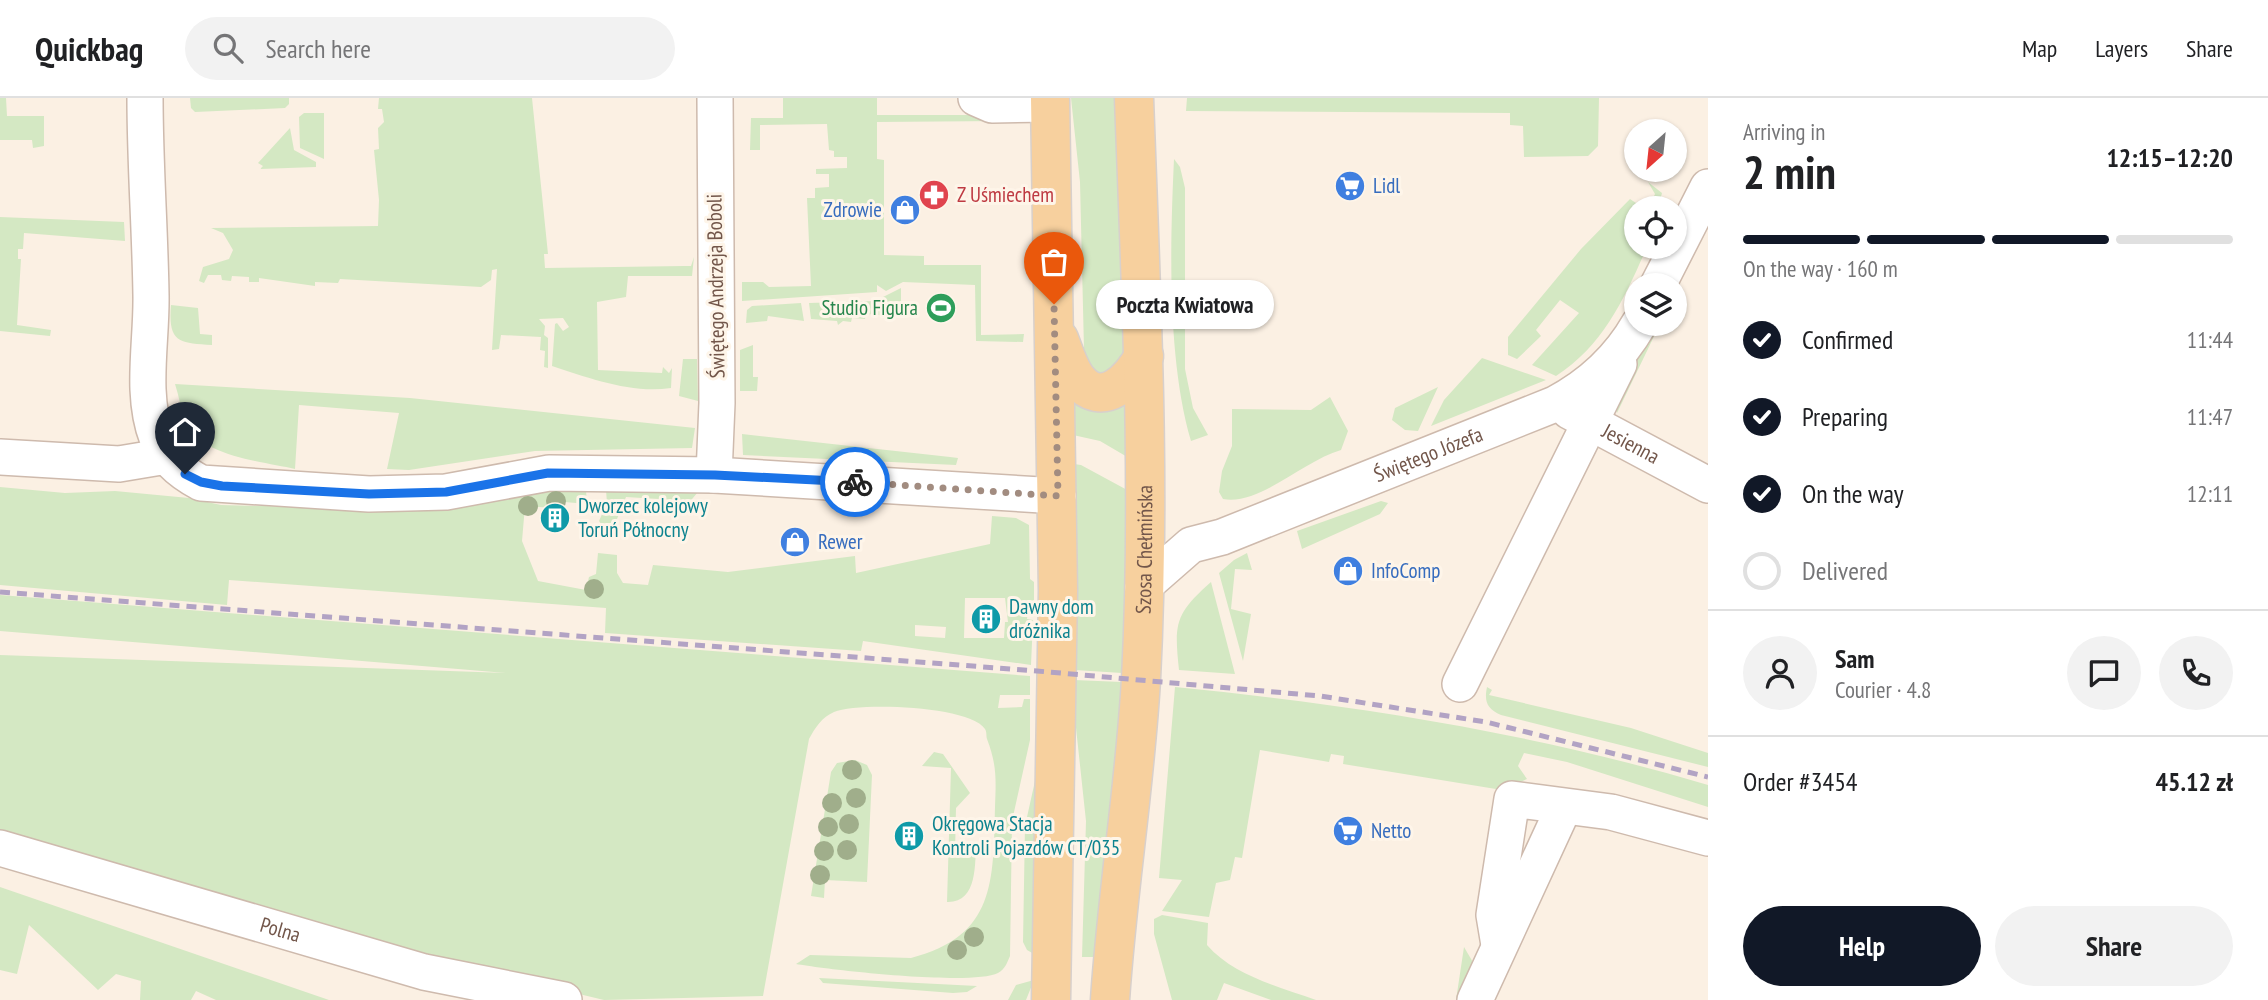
<!DOCTYPE html>
<meta charset="utf-8">
<style>
body{margin:0;font-family:"PT Sans Narrow",sans-serif;background:#f2f2f2;color:#202124;height:100vh;display:flex;flex-direction:column;font-size:26px;white-space:nowrap}
*{box-sizing:border-box;margin:0}
p{font-size:23px;color:#757577}
.icon{flex:none;width:38px;height:38px;fill:none;stroke:currentColor;stroke-width:2;stroke-linecap:round;stroke-linejoin:round}
.map{position:relative;flex:1;overflow:hidden}
.details{display:flex;flex-direction:column;background:#fff;width:560px}
.details>*{flex:none}
.needle{width:46px;rotate:207deg}
.buttons{position:absolute;left:1624px;top:21px;display:grid;gap:14px}
.buttons a{display:grid;place-items:center;width:63px;height:63px;border-radius:50%;background:#fff;box-shadow:0 2px 5px #0004;font-size:35px}
.pin{position:absolute;display:grid;place-items:center;width:60px;height:60px;color:#fff;margin:-72px -30px;border-radius:50% 50% 50% 0;rotate:-45deg;box-shadow:0 0 7px #0007}
.pin .icon{rotate:45deg}
.courier{position:absolute;display:grid;place-items:center;width:70px;height:70px;margin:-35px;border:5px solid #1a73e8;border-radius:50%;background:#fff;color:#222;box-shadow:0 2px 9px #0007}
.bubble{position:absolute;height:49px;border-radius:24px;background:#fff;box-shadow:0 2px 5px #0004;font-size:23px;font-weight:600;line-height:49px;text-align:center}
.overview em{font-style:normal;font-weight:600}
.overview div{display:flex;flex-direction:column-reverse}
.overview{display:flex;align-items:center;justify-content:space-between;height:119px;padding:0 35px}
h1{font-size:46px;font-weight:600;line-height:52px}
.bar{display:grid;grid-template-columns:repeat(4,1fr);gap:10px 7px;align-content:center;height:84px;padding:0 35px}
.bar i{height:9px;border-radius:5px;background:#e0e0e0}
.bar .current{background:#111827}
.bar p{grid-column:span 4}
.line{display:flex;align-items:center;gap:18px;padding:0 35px;border-top:2px solid #e0e0e0}
.line div{flex:1}
.round{display:grid;place-items:center;flex:none;width:74px;height:74px;border-radius:37px;background:#f2f2f2}
ol{padding:0 35px;list-style:none}
li{display:flex;align-items:center;gap:21px;height:77px}
li p{margin-inline-start:auto}
li .icon{padding:7px;border-radius:50%;background:#111827;color:#fff;stroke-width:4}
li:last-child{color:#757577}
li i{width:38px;height:38px;border:4px solid #e0e0e0;border-radius:50%}
.button{display:flex;gap:14px;margin-top:auto;padding:14px 35px}
.button a{flex:1;height:80px;border-radius:42px;background:#111827;color:#fff;font-size:28px;font-weight:600;line-height:80px;text-align:center}
.button a+a{background:#f2f2f2;color:#202124}
header{display:flex;align-items:center;gap:42px;box-sizing:border-box;height:98px;padding:0 35px;background:#fff;border-bottom:2px solid #e0e0e0}
header strong{font-size:33px}
nav{display:flex;gap:38px;margin-inline-start:auto;font-size:24px}
.search{width:490px;height:63px;background:#f2f2f2;display:flex;align-items:center;gap:18px;box-sizing:border-box;padding:0 24px;border-radius:38px;color:#757577;font-size:26px}
main{display:flex;flex:1;min-height:0}
.map>svg:first-child{display:block}
.green{fill:#d4e8c3;fill-rule:evenodd}
.lines{fill:none;stroke-linecap:round;stroke-linejoin:round}
.minor-casing{stroke:#cebaad;stroke-width:38}
.major-casing{stroke:#d8d0cc;stroke-width:41}
.minor{stroke:#fff;stroke-width:35}
.major{stroke:#f7d09e;stroke-width:38}
.rail{stroke:#b2a3c4;stroke-width:5;stroke-dasharray:10 7;stroke-linecap:butt}
.tree{fill:#a0ae8b}
.done{stroke:#a28c80;stroke-width:7;stroke-dasharray:0 12.6}
.route{stroke:#1a73e8;stroke-width:9}
.labels{text-anchor:middle;stroke-width:6;stroke-linejoin:round;paint-order:stroke}
.shop-label{font-size:21px;fill:#366cbe;stroke:#fef5e9;text-anchor:start}
.health-label{font-size:21px;fill:#be3a42;stroke:#fef5e9;text-anchor:start}
.street-label{font-size:21px;fill:#72564a;stroke:#fef5e9}
.leisure-label{font-size:21px;fill:#27864d;stroke:#fef5e9;text-anchor:end}
.culture-label{font-size:21px;fill:#0d838f;stroke:#fef5e9;text-anchor:start}
</style>
<header>
<strong>Quickbag</strong>
<div class="search"><svg class="icon" aria-label="search" viewBox="0 0 24 24"><circle cx="10" cy="10" r="6"/><path d="M15 15l6 6"/></svg>Search here</div>
<nav><a>Map</a><a>Layers</a><a>Share</a></nav>
</header>
<main>
<div class="map">
<svg width="1708" height="902" viewBox="0 0 1708 902">
<rect width="100%" height="100%" fill="#fbf0e3"/>
<path class="green" d="M0 0H6L7 18H44V48L33 50 32 42H0Z
M190 0H289V6L285 10 195 14 191 10Z
M379 0H532L548 156H544L545 170 684 168H691L694 159 692 178H628L626 199 597 204 598 272 662 275 663 269 669 275 672 270 671 290C631 296 589 280 552 268L555 226 557 225 563 233 569 229 563 220 539 221 545 228 544 237 548 240V270L544 269 545 253 540 252 541 239 501 237 499 251 492 252 497 171 492 172 491 182 481 189 340 181 338 185 315 184V188L259 180V184H249V179L232 178 231 183 222 182 221 177H208L204 185 199 183 203 169 229 161 233 152 223 135 211 130 378 128 379 102 374 52 379 51 378 30 384 24 382 11H378Z
M783 0H877V17H1001V23L877 24V61L884 62V157L924 158V167H981V237L1024 236 1023 244 976 243 975 187 903 184 886 193 877 187V194L742 203V184H763L769 189 811 188 807 100H815V90L829 89V76H816V71L847 70V59H834V53L829 52 827 26 760 27V52H750L751 20H783Z
M1071 0H1117L1125 258 1104 281 1087 264 1084 251 1080 84Z
M1187 0H1599L1598 48 1588 58 1524 59 1523 28 1510 27V15L1186 13Z
M304 15H324V61L300 50 299 19Z
M290 30 294 52 316 64V69L260 71 263 68 258 65Z
M1174 61 1180 69 1185 90V271L1193 310 1208 337 1191 343C1167 261 1170 147 1174 61Z
M1648 84 1662 95 1658 110H1636V149H1647C1625 199 1604 247 1556 278L1532 267 1579 215 1560 202 1536 232 1541 238 1517 261 1508 257V239L1581 151 1630 101 1642 109 1650 107 1655 96Z
M0 119 124 124 125 143 24 135 23 151H18V161H21L17 227 51 232 50 238 0 233Z
M901 190V219L866 216 865 221 852 220 851 224 843 223 838 227 837 223 811 221 809 205 875 203Z
M801 205 804 223 768 218 767 223 746 225 747 212 752 208Z
M171 207 198 210 200 236 212 237V247C178 245 168 244 171 207Z
M1652 226H1660L1617 315 1615 304Z
M753 247V279H758L757 293H740V252Z
M1482 260 1546 282 1431 328 1444 302Z
M683 261H697L698 303 679 298Z
M175 286 410 300 695 330 692 350 535 353 409 372 387 371 399 315 299 307 295 371C264 364 199 358 185 324 181 312 179 298 175 286Z
M1438 289 1418 333 1405 332 1392 322 1395 310Z
M1072 292 1128 300 1129 360 1100 343 1073 337Z
M1330 299 1348 333 1341 352C1303 363 1259 408 1223 401L1219 394 1222 373 1232 348V311L1311 312Z
M742 336 950 359 958 360 956 367 743 357Z
M1074 366 1081 367 1129 393 1122 575 1075 572Z
M578 388 586 392 587 406 554 403 553 410 525 408 522 443 538 483 586 492 589 479 596 476 598 455 617 457V475L623 485 648 487 653 467 728 474 855 458 856 475 990 446 992 418 1016 420 1029 427 1030 481 1034 484V513H1028L1027 521 1033 522 1031 567 863 543 861 553 605 535 606 510 229 482 227 507 0 487V389L65 395 115 393 189 400 221 407 374 411ZM965 500H1005L1008 524H1005L1004 540H964ZM915 527 946 529 945 540 915 538Z
M606 392 698 394 682 413 675 408 678 404 675 402 626 399 617 421 606 433 599 423 607 405Z
M1381 403 1388 405 1380 416 1302 451 1297 433Z
M1247 455 1252 472 1235 471 1231 511 1251 516 1243 563 1219 475 1234 462Z
M1211 484 1235 576 1179 572C1174 525 1175 516 1211 484Z
M0 497 1030 578V597H1000L998 610 1022 609 1024 601H1030V642L1012 723 1010 858C1007 865 1005 871 998 875 972 888 830 872 796 866L810 857 911 860C996 838 993 783 995 709 996 682 997 667 987 641 986 638 987 634 985 631 970 608 859 604 834 614 822 619 815 630 809 641L763 898 604 902 425 859 0 739V557L506 575 0 533Z
M1074 582 1122 584 1097 859H1082L1086 723 1073 602Z
M1175 589C1356 607 1534 635 1708 687V709L1567 664 1524 655 1518 668 1527 681 1502 692 1343 666 1344 658 1331 656 1329 664 1260 652 1242 760 1235 759 1230 782 1216 785 1209 819 1162 813 1182 782 1159 780Z
M1487 589 1492 592 1489 597 1631 630 1708 655V669L1501 617C1487 611 1484 604 1487 589Z
M934 654 943 656 970 695 956 710 955 755 976 743C975 765 978 805 947 804L951 670 922 668Z
M855 662 867 667 872 677 867 784 825 782 824 800 811 798 831 674 837 665Z
M1039 665 1034 856 1027 852 1023 844 1025 728Z
M0 789 329 902H216L196 893 191 902H140L141 883 116 876 98 892 29 827 17 876 0 872Z
M1162 817 1208 825 1207 847C1234 878 1278 888 1316 902H1271L1224 885 1217 902H1172L1154 836V821Z
M1464 849 1474 866 1466 902H1456Z
M819 880 977 888 967 894 953 895 823 885Z
M1034 882 1026 902H1008L1016 887Z"/>
<g class="lines">
<g class="minor-casing">
<g id="minor">
<path d="M145 0C145 66 150 131 151 197 152 243 140 296 157 340 164 360 182 375 201 385L369 396 446 394 549 375 714 377 1058 398"/>
<path d="M976 0 992 7 1050 6"/>
<path d="M1658 187 1708 89"/>
<path id="s1" d="M1569 313 1708 387"/>
<path d="M0 359 119 366 167 358"/>
<path d="M714 377 717 305 715 0"/>
<path id="s2" d="M1143 489 1191 447 1222 439 1555 306C1591 287 1619 261 1639 226"/>
<path d="M1460 586 1619 266"/>
<path id="s3" d="M0 750 424 874 564 902"/>
<path d="M1499 847 1494 817 1512 701 1611 714 1708 740"/>
<path d="M1475 902 1564 709"/>
</g>
</g>
<g class="major-casing">
<g id="major">
<path d="M1050 0 1058 493 1051 902"/>
<path d="M1059 241C1064 254 1069 271 1077 281 1103 313 1131 281 1144 258"/>
<path id="s4" d="M1110 902C1117 795 1135 688 1141 581 1151 387 1141 194 1134 0"/>
</g>
</g>
<use href="#minor" class="minor"/>
<use href="#major" class="major"/>
<path class="rail" d="M0 494 1037 573 1320 598 1486 624 1708 679"/>
</g>
<g class="tree">
<circle cx="556" cy="403" r="10"/>
<circle cx="528" cy="408" r="10"/>
<circle cx="594" cy="491" r="10"/>
<circle cx="852" cy="672" r="10"/>
<circle cx="856" cy="700" r="10"/>
<circle cx="832" cy="705" r="10"/>
<circle cx="849" cy="726" r="10"/>
<circle cx="828" cy="729" r="10"/>
<circle cx="847" cy="752" r="10"/>
<circle cx="824" cy="753" r="10"/>
<circle cx="820" cy="777" r="10"/>
<circle cx="974" cy="839" r="10"/>
<circle cx="957" cy="852" r="10"/>
</g>
<g class="lines">
<path class="done" d="M855 384 1058 398 1054 206"/>
<path class="route" d="M185 376 201 384 222 388 369 396 446 394 548 375 715 377 855 384"/>
</g>
<defs>
<g id="supermarket-disc" transform="scale(1.575)"><circle r="9.5" fill="#3f7fe0" stroke="#fef5e9"/><path d="M-6-5.5h2.5l.6 2H6L4.5 2H-2.5L-4.4-4H-6ZM-1.5 3.2a1.3 1.3 0 1 0 .1 0ZM3 3.2a1.3 1.3 0 1 0 .1 0Z" fill="#fff"/></g>
<g id="pharmacy-disc" transform="scale(1.575)"><circle r="9.5" fill="#e0444e" stroke="#fef5e9"/><path d="M-2-6h4v4h4v4h-4v4h-4v-4h-4v-4h4Z" fill="#fff"/></g>
<g id="shop-disc" transform="scale(1.575)"><circle r="9.5" fill="#3f7fe0" stroke="#fef5e9"/><path d="M-5-2.5h2.3a2.7 3.5 0 0 1 5.4 0H5L5.5 6h-11ZM-1.5-2.5h3a1.5 2.3 0 0 0-3 0Z" fill="#fff"/></g>
<g id="stadium-disc" transform="scale(1.575)"><circle r="9.5" fill="#2e9e5b" stroke="#fef5e9"/><path d="M0-5a6.5 5 0 1 0 0 10a6.5 5 0 1 0 0-10ZM-3.5-1.8h7v3.6h-7Z" fill="#fff"/></g>
<g id="building-disc" transform="scale(1.575)"><circle r="9.5" fill="#0f9aa8" stroke="#fef5e9"/><path d="M-4-6H4V6H1V3H-1V6H-4ZM-2.5-4.3h1.7v1.8h-1.7ZM.8-4.3h1.7v1.8H.8ZM-2.5-1h1.7V.8h-1.7ZM.8-1h1.7V.8H.8Z" fill="#fff"/></g>
</defs>
<g fill-rule="evenodd">
<use href="#supermarket-disc" x="1350" y="88"/>
<use href="#pharmacy-disc" x="934" y="97"/>
<use href="#shop-disc" x="905" y="112"/>
<use href="#stadium-disc" x="941" y="210"/>
<use href="#building-disc" x="555" y="420"/>
<use href="#shop-disc" x="795" y="444"/>
<use href="#shop-disc" x="1348" y="473"/>
<use href="#building-disc" x="986" y="521"/>
<use href="#supermarket-disc" x="1348" y="733"/>
<use href="#building-disc" x="909" y="738"/>
</g>
<g class="labels">
<g class="shop-label">
<text x="1373" y="95">Lidl</text>
<text x="882" y="119" text-anchor="end">Zdrowie</text>
<text x="818" y="451">Rewer</text>
<text x="1371" y="480">InfoComp</text>
<text x="1371" y="740">Netto</text>
</g>
<g class="health-label">
<text x="957" y="104">Z Uśmiechem</text>
</g>
<g class="street-label">
<text transform="translate(716 188) rotate(-91)" y="7">Świętego Andrzeja Boboli</text>
<text dy="7" stroke="none"><textPath href="#s1" startOffset="70">Jesienna</textPath></text>
<text dy="7" stroke="none"><textPath href="#s2" startOffset="318">Świętego Józefa</textPath></text>
<text dy="7" stroke="none"><textPath href="#s4" startOffset="452">Szosa Chełmińska</textPath></text>
<text dy="7" stroke="none"><textPath href="#s3" startOffset="292">Polna</textPath></text>
</g>
<g class="leisure-label">
<text x="918" y="217">Studio Figura</text>
</g>
<g class="culture-label">
<text x="578" y="415">Dworzec kolejowy<tspan x="578" dy="24">Toruń Północny</tspan></text>
<text x="1009" y="516">Dawny dom<tspan x="1009" dy="24">dróżnika</tspan></text>
<text x="932" y="733">Okręgowa Stacja<tspan x="932" dy="24">Kontroli Pojazdów CT/035</tspan></text>
</g>
</g>
</svg>
<div class="buttons">
<a><svg class="needle" viewBox="-14 -14 28 28"><path d="M0-13l5 13h-10z" fill="#e53935"/><path d="M0 13l5-13h-10z" fill="#757577"/></svg></a>
<a><svg class="icon" aria-label="locate" viewBox="0 0 24 24"><circle cx="12" cy="12" r="6"/><path d="M12 2v4M12 18v4M2 12h4M18 12h4"/></svg></a>
<a><svg class="icon" aria-label="layers" viewBox="0 0 24 24"><path d="M12 4l9 5-9 5-9-5zM3 14l9 5 9-5"/></svg></a>
</div>
<div class="pin" style="left:1054px;top:206px;background:#ea580c"><svg class="icon" aria-label="bag" viewBox="0 0 24 24"><path d="M5 8h14l-1 12H6zM9 8a3 3 0 0 1 6 0"/></svg></div>
<div class="pin" style="left:185px;top:376px;background:#1f2937"><svg class="icon" aria-label="home" viewBox="0 0 24 24"><path d="M3 11l9-7 9 7M6 9v11h12V9"/></svg></div>
<div class="courier" style="left:855px;top:384px"><svg class="icon" aria-label="bike" viewBox="0 0 24 24"><circle cx="6" cy="16" r="4"/><circle cx="18" cy="16" r="4"/><path d="M6 16l4-8h5l3 8M10 8l3 8H6M13 5h3"/></svg></div>
<div class="bubble" style="left:1096px;top:182px;width:178px">Poczta Kwiatowa</div>
</div>
<section class="details">
<div class="overview"><div><h1>2 min</h1><p>Arriving in</p></div><em>12:15–12:20</em></div>
<div class="bar"><i class="current"></i><i class="current"></i><i class="current"></i><i></i><p>On the way · 160 m</p></div>
<ol>
<li><svg class="icon" aria-label="check" viewBox="0 0 24 24"><path d="M5 12l5 5 9-10"/></svg>Confirmed<p>11:44</p></li>
<li><svg class="icon" aria-label="check" viewBox="0 0 24 24"><path d="M5 12l5 5 9-10"/></svg>Preparing<p>11:47</p></li>
<li><svg class="icon" aria-label="check" viewBox="0 0 24 24"><path d="M5 12l5 5 9-10"/></svg>On the way<p>12:11</p></li>
<li><i></i>Delivered</li>
</ol>
<div class="line" style="height:126px"><a class="round"><svg class="icon" aria-label="person" viewBox="0 0 24 24"><circle cx="12" cy="8" r="4"/><path d="M4 21q1-7 8-7t8 7"/></svg></a><div><b>Sam</b><p>Courier · 4.8</p></div><a class="round"><svg class="icon" aria-label="chat" viewBox="0 0 24 24"><path d="M4 5h16v11H9l-5 4z"/></svg></a><a class="round"><svg class="icon" aria-label="phone" viewBox="0 0 24 24"><path d="M5 4h4l2 5-3 2q2 4 5 5l2-3 5 2v4C11 20 4 13 5 4z"/></svg></a></div>
<div class="line" style="height:91px"><div>Order #3454</div><b>45.12 zł</b></div>
<div class="button"><a>Help</a><a>Share</a></div>
</section>
</main>
